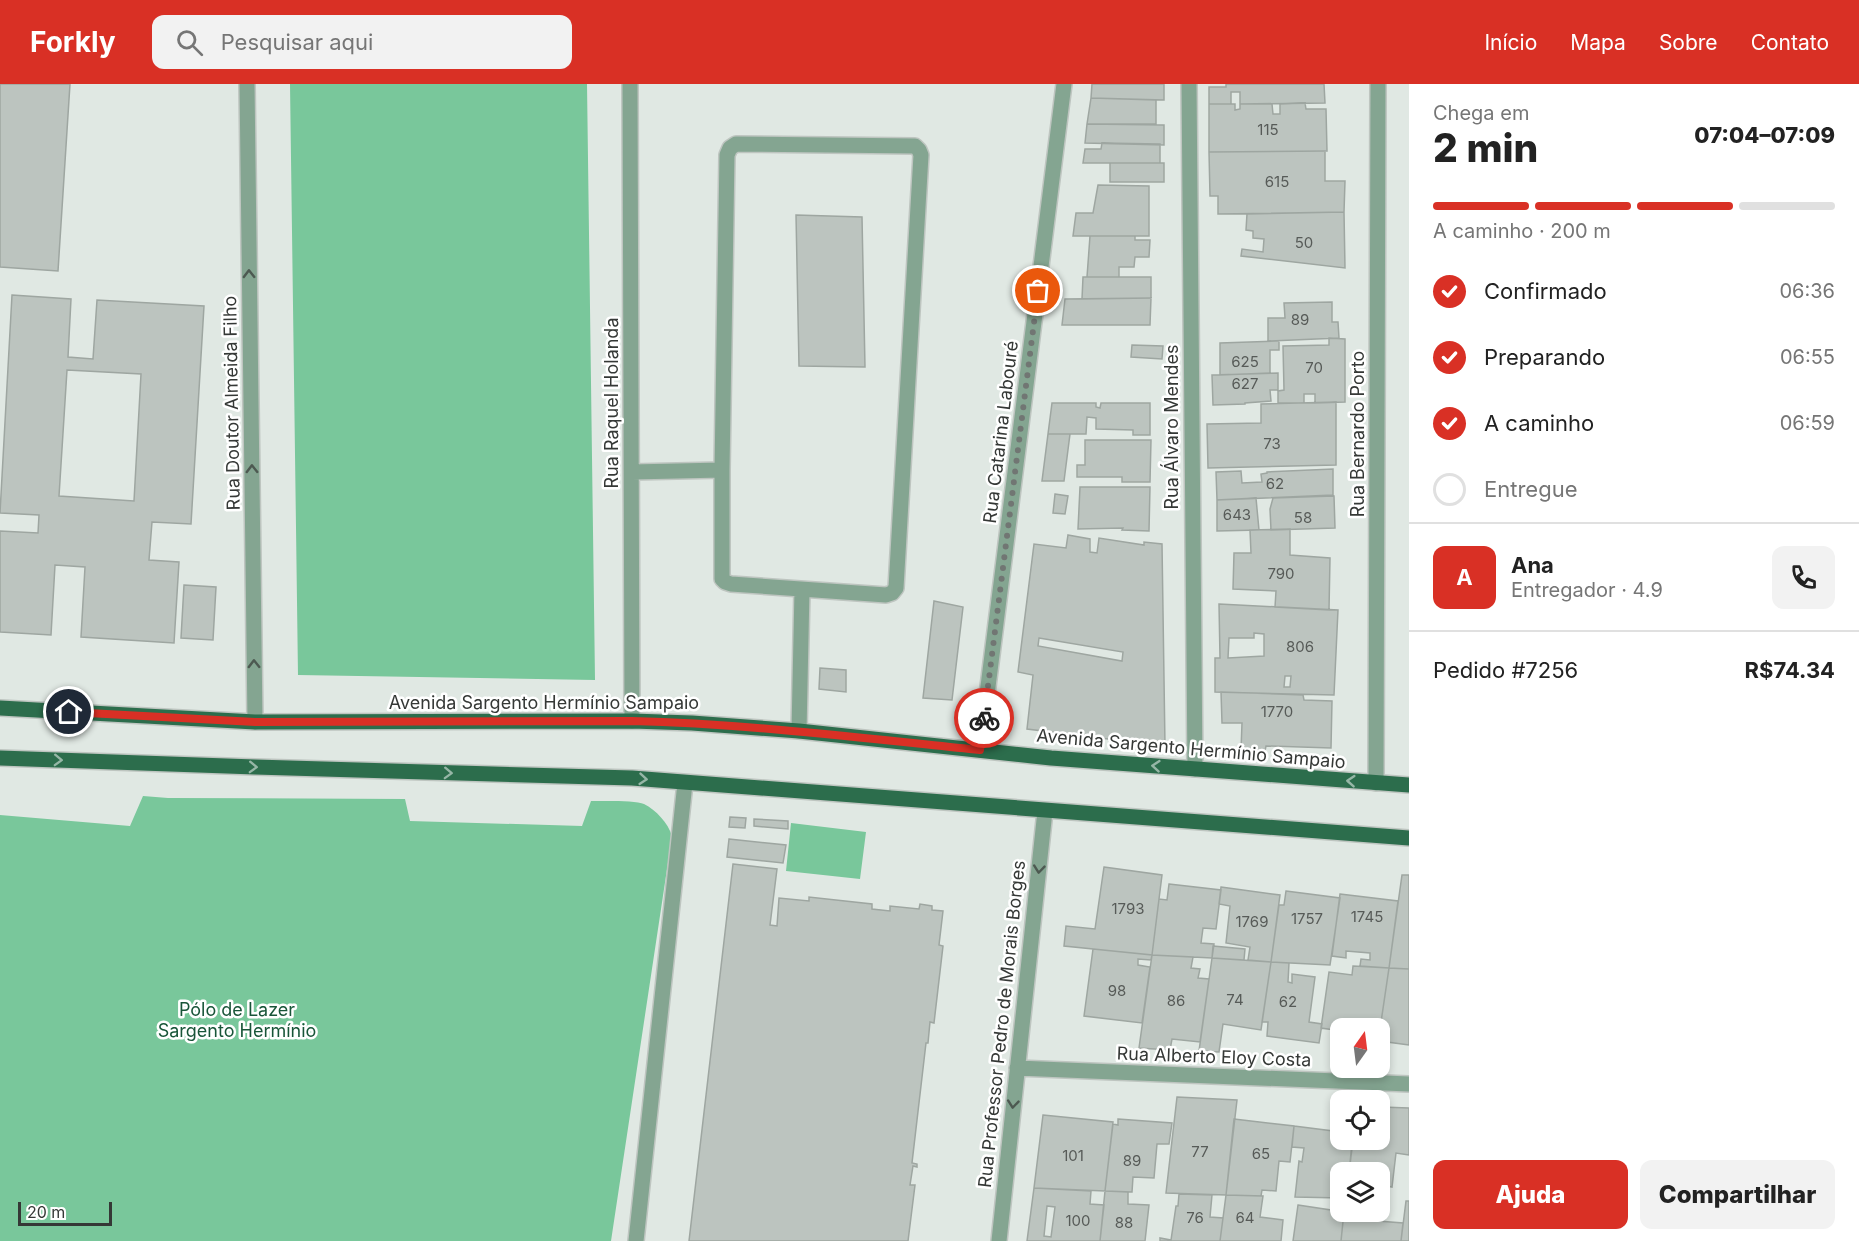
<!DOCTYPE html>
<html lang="pt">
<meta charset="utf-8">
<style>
body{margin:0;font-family:Inter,sans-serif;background:#f2f2f2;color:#222;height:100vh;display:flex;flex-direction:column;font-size:22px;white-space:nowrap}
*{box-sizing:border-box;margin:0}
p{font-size:20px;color:#767676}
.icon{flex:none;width:33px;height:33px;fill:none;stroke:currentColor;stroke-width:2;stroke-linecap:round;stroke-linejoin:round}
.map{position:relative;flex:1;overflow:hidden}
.drawer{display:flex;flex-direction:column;background:#fff;width:450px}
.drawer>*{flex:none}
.needle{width:39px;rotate:14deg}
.controls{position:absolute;left:1330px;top:934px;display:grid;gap:12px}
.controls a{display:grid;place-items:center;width:60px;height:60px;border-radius:12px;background:#fff;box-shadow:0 3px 9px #0003;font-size:30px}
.scale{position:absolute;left:18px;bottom:15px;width:94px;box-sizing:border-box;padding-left:6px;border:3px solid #353836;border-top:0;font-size:16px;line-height:21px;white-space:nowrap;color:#353836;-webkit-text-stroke:4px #fff;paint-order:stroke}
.pin{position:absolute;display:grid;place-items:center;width:51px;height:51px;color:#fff;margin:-26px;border:3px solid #fff;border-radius:50%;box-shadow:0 2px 6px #0007}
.courier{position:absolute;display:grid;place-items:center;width:60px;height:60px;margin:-30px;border:4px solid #d93025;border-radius:50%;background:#fff;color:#222;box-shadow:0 2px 8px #0007}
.head em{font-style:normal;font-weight:800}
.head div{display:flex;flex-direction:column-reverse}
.head{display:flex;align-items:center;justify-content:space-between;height:102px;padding:0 24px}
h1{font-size:39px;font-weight:800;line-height:45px}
.bar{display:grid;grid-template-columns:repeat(4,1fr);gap:9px 6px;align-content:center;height:72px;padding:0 24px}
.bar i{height:8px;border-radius:4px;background:#e0e0e0}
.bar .active{background:#d93025}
.bar p{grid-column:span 4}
.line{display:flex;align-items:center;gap:15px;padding:0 24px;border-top:2px solid #e0e0e0}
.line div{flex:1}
.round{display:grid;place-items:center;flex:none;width:63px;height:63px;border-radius:12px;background:#f2f2f2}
ol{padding:0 24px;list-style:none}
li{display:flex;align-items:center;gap:18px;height:66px}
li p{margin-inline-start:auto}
li .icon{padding:6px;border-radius:50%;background:#d93025;color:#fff;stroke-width:4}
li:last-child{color:#767676}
li i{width:33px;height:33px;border:3px solid #e0e0e0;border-radius:50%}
.primary-button{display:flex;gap:12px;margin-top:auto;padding:12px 24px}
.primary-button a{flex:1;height:69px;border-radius:12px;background:#d93025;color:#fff;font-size:24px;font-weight:800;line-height:69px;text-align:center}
.primary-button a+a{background:#f2f2f2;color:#222}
header{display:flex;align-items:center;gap:36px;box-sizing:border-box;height:84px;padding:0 30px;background:#d93025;color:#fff}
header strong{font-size:28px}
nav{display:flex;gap:33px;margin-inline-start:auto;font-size:21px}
.search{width:420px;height:54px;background:#f2f2f2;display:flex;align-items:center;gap:15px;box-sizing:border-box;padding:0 21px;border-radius:12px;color:#767676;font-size:22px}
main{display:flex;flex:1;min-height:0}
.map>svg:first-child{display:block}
.green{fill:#79c79b}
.building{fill:#bcc4bf;stroke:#9ea6a1;stroke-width:1.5;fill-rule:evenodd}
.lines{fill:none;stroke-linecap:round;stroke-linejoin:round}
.minor-casing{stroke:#bec5c0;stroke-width:18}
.major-casing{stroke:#bec5c0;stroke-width:18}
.minor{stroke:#84a591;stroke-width:15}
.major{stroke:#2c6d4c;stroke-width:15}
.oneway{stroke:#4d5951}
.oneway2{stroke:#96b6a6}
.done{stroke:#717673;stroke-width:6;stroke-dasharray:0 10.8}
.route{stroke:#d93025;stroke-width:8}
.labels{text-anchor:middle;stroke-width:5;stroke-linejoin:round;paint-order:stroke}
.number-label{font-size:15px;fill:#575b58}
.street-label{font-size:18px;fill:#353836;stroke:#fff}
.park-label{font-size:18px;fill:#185538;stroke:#fff}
</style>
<header>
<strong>Forkly</strong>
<div class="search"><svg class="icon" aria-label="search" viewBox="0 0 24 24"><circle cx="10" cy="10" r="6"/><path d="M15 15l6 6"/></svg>Pesquisar aqui</div>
<nav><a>Início</a><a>Mapa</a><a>Sobre</a><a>Contato</a></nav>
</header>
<main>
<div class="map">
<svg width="1409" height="1157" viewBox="0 0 1409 1157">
<rect width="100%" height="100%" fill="#e0e8e3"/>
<path class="green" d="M290 0H587L595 596 298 591Z
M143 712 168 714 405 715 410 737 582 742 591 717C602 717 636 716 644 720 656 726 668 739 672 752L611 1157H0V731L130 742Z
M791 739 866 748 860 795 786 787Z"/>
<path class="building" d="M0 0H70L58 187 0 183Z
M1092 0H1164V16L1091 14Z
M1226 0H1324L1325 19 1240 20V8H1231V20H1209V3H1226Z
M1091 14 1156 16V40H1087Z
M1305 19 1306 25H1326L1327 67 1209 68V20H1235V26L1240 25V20H1272L1273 30H1280V20Z
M1087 40 1164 41V61L1085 59Z
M1102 59 1160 60V79H1083L1085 65H1101Z
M1325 67V97H1345L1344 128 1218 130V112H1210L1209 68Z
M1110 79H1164V98H1110Z
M1098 101 1149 102V152H1073L1076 129H1093Z
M1344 128 1345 184 1241 172 1242 165 1263 168 1264 155 1253 154V147L1246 146 1247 130Z
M796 131 862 133 865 283 799 282Z
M1090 152H1135V156H1150L1149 173H1135L1134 183H1119V193H1087Z
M1083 193H1151V214L1082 215Z
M12 211 71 215 68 273 93 275 97 216 204 222 191 440 152 438 149 476 179 478 174 559 81 553 85 483 55 481 51 551 0 548V447L38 449 39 431 0 429ZM67 286 141 290 134 417 59 412Z
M1151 214 1150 241H1062L1065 215Z
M1332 218V238H1338L1339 254 1268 257V234H1285L1284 219Z
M1329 254 1345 255V318L1315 319V310H1304V319H1278V307L1284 306 1283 262 1329 261Z
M1279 257V266H1270V289L1220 291V259Z
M1132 261 1163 262 1162 275 1131 273Z
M1278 289V306H1270L1271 317 1245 319V320L1213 321 1212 291Z
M1336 318V381L1208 384 1207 340 1261 339V320Z
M1052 319H1096V323L1100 324 1101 319H1150V351H1133V346L1096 345V334L1087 333 1086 350H1048Z
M1048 350H1070L1064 397H1042Z
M1085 356H1151L1150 398H1122V393H1077V381H1085Z
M1333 385V411L1217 416 1216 388 1241 387 1242 399 1262 398 1261 390 1267 389V388Z
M1080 403H1150L1149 447 1122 446 1123 444 1078 445Z
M1055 410 1068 412 1065 430 1053 429Z
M1334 412 1335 444 1271 446 1270 425 1273 414Z
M1256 414 1259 446 1217 447V416Z
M1290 445V471L1330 474 1329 526 1275 523 1276 507 1233 505 1234 469H1251L1250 446Z
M1068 451 1090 455V468L1097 469 1099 454 1144 461V458L1162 460 1165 662 1027 645 1033 591 1018 588 1034 460 1066 464ZM1039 554 1123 568 1122 577 1038 562Z
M184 501 216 503 213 556 181 554Z
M934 517 963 523 952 616 923 614Z
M1219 520 1338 526 1334 611 1215 608V574H1220ZM1254 549 1264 550V572L1228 574 1229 554H1254ZM1285 592H1291L1290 603H1284Z
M820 584 846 586V608L819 605Z
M1221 608 1303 611 1304 616 1332 617 1331 664 1266 662 1265 667 1241 666 1242 639H1222Z
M730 733 746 734 745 744 729 743Z
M754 735 788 737V745L754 742Z
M729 755 786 761 783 779 727 773Z
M733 780 777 785 770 841 777 842 779 814 809 817V813L872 820V825L890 827V822L919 825 920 820 932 822V826L943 827 939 861 943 862 934 939 930 938 928 959H926L912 1079 917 1080V1083L913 1082 910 1101H915L908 1157H689Z
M1104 783 1162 791 1152 871 1064 862 1066 842 1095 845Z
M1402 791H1409V885L1389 884Z
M1169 800 1221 806 1216 845 1203 844 1201 859 1214 860 1212 874 1152 871 1159 815 1167 816Z
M1221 803 1280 811 1271 878 1248 876 1250 863 1226 859 1230 822 1219 820Z
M1286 807 1340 814 1330 881 1271 878 1279 821H1284Z
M1340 810 1398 817 1389 884 1360 882 1361 875 1370 876V869L1346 867V874L1332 872Z
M1213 862 1245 865 1244 876 1212 874Z
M1093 865 1152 871 1151 876 1138 875V881L1150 883 1142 939 1084 932Z
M1152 871 1193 873 1191 884 1200 885 1198 894 1209 895 1200 958 1172 955 1170 966 1139 964Z
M1212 874 1271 878 1261 946 1223 940 1219 968 1199 967Z
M1271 878 1289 879 1288 898 1292 899V890L1315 893 1309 938 1322 940 1319 959 1267 952 1268 938H1262Z
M1353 882 1389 884 1380 945H1341V947L1321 944 1329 888 1352 891Z
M1389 884 1409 885V961L1380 957V945Z
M1177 1013 1237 1016 1226 1111 1166 1109Z
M1381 1023 1409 1024V1071L1396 1069 1392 1103 1382 1101 1380 1116V1089H1349L1352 1059 1358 1060V1056H1380Z
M1043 1031 1113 1038 1105 1107 1034 1104Z
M1118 1035 1172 1039 1169 1060H1157L1154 1094 1133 1093 1132 1108 1105 1107 1113 1040 1118 1041Z
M1234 1035 1294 1042 1290 1078 1279 1077 1276 1107 1262 1106 1261 1112 1226 1111Z
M1294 1042 1341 1048V1056H1353L1349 1089H1341V1114L1295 1113 1299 1077 1302 1078 1304 1064 1292 1063Z
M1034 1104 1091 1107 1090 1120 1104 1121 1100 1157H1027ZM1047 1122 1055 1123 1051 1153 1044 1152Z
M1105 1107 1128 1108V1120L1149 1121 1145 1157H1100Z
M1179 1110 1212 1111 1210 1133 1223 1134 1220 1157H1160V1154L1171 1156 1176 1122H1178Z
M1226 1111 1263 1112 1260 1133 1283 1136 1281 1157H1220Z
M1406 1117H1409V1157H1401Z
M1298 1121 1344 1128 1341 1157H1293Z
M1344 1128H1366L1365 1136 1403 1139 1401 1157H1341Z"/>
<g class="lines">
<g class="minor-casing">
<path id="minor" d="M247 0 255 638
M630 0 632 637
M1189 0 1195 685
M736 60 915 62 919 66 921 71 896 504 892 509 886 511 731 500 725 498 722 495V386L727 71 730 64Z
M632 388 722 386
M799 647 802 506
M980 666 1064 0
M1376 699 1378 0
M1017 984 1409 1000
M636 1157 685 699
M999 1157 1045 727"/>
</g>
<g class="major-casing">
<path id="major" d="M0 624 255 638 632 637 692 639 799 647 1051 674 1409 701
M0 674 255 683 632 694 1409 754"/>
</g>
<use href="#minor" class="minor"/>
<use href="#major" class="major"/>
</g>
<defs><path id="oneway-chevron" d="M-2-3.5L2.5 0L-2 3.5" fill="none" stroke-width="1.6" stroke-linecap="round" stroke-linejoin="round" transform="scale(1.5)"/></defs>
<g class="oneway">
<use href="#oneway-chevron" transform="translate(249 190) rotate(-91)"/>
<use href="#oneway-chevron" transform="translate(252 385) rotate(-91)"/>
<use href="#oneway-chevron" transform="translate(254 580) rotate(-91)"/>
<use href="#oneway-chevron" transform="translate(1039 785) rotate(96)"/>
<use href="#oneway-chevron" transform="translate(1013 1020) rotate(96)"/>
</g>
<g class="oneway2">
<use href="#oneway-chevron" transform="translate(58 676) rotate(2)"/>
<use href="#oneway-chevron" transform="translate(1156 682) rotate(-175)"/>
<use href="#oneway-chevron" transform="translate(253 683) rotate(2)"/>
<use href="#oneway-chevron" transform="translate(448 689) rotate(2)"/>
<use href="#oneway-chevron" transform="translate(643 695) rotate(5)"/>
<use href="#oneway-chevron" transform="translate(1351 697) rotate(-176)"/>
</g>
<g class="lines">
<path class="done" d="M984 634 1038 207"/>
<path class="route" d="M69 628 255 638 632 637C749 640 864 654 980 666L984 634"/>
</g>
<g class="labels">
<g class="number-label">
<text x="1268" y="51">115</text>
<text x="1277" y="103">615</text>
<text x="1304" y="164">50</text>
<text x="1300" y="241">89</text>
<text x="1245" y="283">625</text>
<text x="1314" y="289">70</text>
<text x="1245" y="305">627</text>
<text x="1272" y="365">73</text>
<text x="1275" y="405">62</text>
<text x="1237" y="436">643</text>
<text x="1303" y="439">58</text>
<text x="1281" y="495">790</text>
<text x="1300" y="568">806</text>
<text x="1277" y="633">1770</text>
<text x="1128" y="830">1793</text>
<text x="1367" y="838">1745</text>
<text x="1307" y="840">1757</text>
<text x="1252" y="843">1769</text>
<text x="1117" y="912">98</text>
<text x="1235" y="921">74</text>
<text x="1176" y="922">86</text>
<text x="1288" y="923">62</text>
<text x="1200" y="1073">77</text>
<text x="1261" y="1075">65</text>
<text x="1073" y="1077">101</text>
<text x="1132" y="1082">89</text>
<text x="1195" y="1139">76</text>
<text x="1245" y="1139">64</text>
<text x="1078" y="1142">100</text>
<text x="1124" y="1144">88</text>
</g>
<g class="street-label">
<text transform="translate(232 319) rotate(-91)" y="6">Rua Doutor Almeida Filho</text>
<text transform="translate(612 319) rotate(-90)" y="6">Rua Raquel Holanda</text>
<text transform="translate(1172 343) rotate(-90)" y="6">Rua Álvaro Mendes</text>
<text transform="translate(1001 348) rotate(-83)" y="6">Rua Catarina Labouré</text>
<text transform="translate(1358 350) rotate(-90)" y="6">Rua Bernardo Porto</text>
<text x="544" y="625">Avenida Sargento Hermínio Sampaio</text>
<text transform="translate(1191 665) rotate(5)" y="6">Avenida Sargento Hermínio Sampaio</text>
<text transform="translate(1002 940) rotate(-84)" y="6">Rua Professor Pedro de Morais Borges</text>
<text transform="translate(1214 973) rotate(2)" y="6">Rua Alberto Eloy Costa</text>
</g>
<g class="park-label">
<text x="237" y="932">Pólo de Lazer<tspan x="237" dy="21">Sargento Hermínio</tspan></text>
</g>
</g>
</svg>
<div class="controls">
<a><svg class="needle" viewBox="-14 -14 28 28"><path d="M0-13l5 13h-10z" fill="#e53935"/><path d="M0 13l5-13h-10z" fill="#767676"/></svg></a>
<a><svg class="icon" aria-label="locate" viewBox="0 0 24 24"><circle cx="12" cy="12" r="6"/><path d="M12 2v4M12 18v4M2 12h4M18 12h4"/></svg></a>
<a><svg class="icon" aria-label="layers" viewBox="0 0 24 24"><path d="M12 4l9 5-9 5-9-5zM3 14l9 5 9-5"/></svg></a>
</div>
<div class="scale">20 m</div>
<div class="pin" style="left:1038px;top:207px;background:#ea580c"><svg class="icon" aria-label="bag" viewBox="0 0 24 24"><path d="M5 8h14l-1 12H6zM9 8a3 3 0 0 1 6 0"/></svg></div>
<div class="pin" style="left:69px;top:628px;background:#1f2937"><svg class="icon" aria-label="home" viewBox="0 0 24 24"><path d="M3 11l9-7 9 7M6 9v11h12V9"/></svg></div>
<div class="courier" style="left:984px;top:634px"><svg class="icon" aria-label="bike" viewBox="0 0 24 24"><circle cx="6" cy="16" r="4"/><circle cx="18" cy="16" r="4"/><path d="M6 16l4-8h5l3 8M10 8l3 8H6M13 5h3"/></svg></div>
</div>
<section class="drawer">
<div class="head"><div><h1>2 min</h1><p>Chega em</p></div><em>07:04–07:09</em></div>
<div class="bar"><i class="active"></i><i class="active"></i><i class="active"></i><i></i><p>A caminho · 200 m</p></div>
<ol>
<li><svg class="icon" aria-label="check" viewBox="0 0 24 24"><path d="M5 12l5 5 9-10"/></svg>Confirmado<p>06:36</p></li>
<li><svg class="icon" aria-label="check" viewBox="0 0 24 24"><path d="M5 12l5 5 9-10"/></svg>Preparando<p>06:55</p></li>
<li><svg class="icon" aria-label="check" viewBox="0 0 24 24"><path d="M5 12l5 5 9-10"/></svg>A caminho<p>06:59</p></li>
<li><i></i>Entregue</li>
</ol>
<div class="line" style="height:108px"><b class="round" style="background:#d93025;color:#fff">A</b><div><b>Ana</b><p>Entregador · 4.9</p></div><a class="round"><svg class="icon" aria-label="phone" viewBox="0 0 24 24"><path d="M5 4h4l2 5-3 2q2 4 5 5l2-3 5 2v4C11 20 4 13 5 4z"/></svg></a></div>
<div class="line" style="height:78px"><div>Pedido #7256</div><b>R$74.34</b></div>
<div class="primary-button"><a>Ajuda</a><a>Compartilhar</a></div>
</section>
</main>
